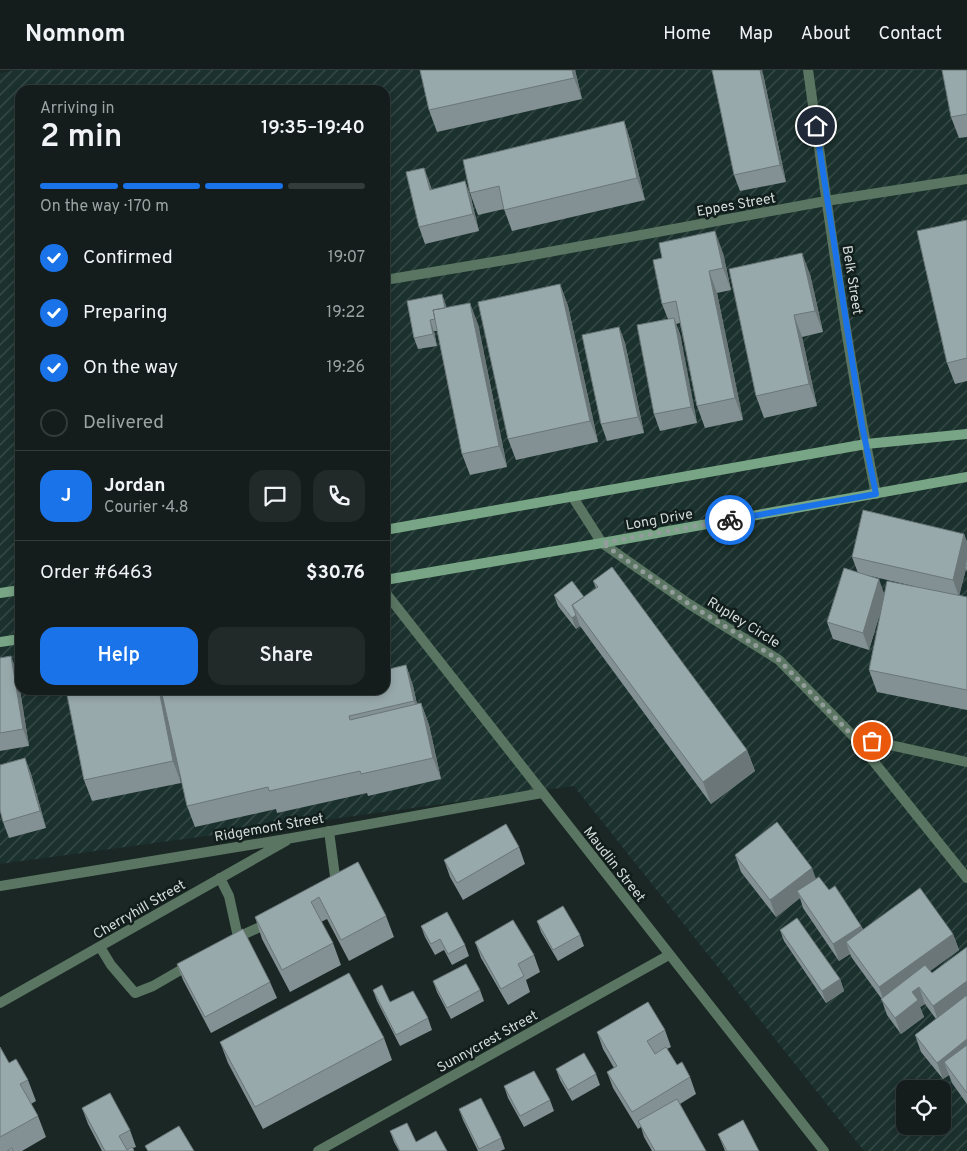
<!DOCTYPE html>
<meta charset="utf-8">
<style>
body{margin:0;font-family:Overpass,sans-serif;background:#212a29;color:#f1f3f6;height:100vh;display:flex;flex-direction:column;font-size:19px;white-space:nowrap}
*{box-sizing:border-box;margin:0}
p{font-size:16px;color:#9da2a3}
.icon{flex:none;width:28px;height:28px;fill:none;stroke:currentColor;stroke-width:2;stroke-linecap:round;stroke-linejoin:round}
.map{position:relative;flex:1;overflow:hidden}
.sheet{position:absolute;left:15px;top:15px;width:375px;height:610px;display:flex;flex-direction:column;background:#141d1c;border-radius:15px;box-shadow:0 2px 8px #0003,0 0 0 1px #333b3b}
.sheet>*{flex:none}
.controls{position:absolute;left:896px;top:1010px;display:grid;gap:10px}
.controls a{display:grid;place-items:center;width:55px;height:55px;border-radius:10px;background:#141d1c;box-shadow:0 2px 8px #0003,0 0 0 1px #333b3b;font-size:25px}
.pin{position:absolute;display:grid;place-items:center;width:42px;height:42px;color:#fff;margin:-21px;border:2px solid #fff;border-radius:50%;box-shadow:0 1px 5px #0007}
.courier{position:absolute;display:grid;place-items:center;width:50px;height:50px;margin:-25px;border:4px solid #1a73e8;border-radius:50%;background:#fff;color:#222;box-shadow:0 1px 6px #0007}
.overview em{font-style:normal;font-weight:600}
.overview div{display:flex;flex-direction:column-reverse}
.overview{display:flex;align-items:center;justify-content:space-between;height:85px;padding:0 25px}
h1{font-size:32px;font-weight:600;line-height:38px}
.bar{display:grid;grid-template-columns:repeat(4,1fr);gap:8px 5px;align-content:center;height:60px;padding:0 25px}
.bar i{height:6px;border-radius:4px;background:#333b3b}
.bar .active{background:#1a73e8}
.bar p{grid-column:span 4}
.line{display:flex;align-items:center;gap:12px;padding:0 25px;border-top:1px solid #333b3b}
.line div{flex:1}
.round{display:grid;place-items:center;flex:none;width:52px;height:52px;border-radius:15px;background:#212a29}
ol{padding:0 25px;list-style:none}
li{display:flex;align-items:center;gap:15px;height:55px}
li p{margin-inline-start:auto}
li .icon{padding:5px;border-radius:50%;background:#1a73e8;color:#fff;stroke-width:4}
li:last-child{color:#9da2a3}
li i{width:28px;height:28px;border:2px solid #333b3b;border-radius:50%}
.primary-button{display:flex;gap:10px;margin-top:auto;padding:10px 25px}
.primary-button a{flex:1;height:58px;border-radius:15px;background:#1a73e8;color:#fff;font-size:20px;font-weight:600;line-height:58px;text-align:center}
.primary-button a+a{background:#212a29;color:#f1f3f6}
header{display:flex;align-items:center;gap:30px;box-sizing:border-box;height:70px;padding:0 25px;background:#141d1c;border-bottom:1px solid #333b3b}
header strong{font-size:24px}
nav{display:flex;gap:28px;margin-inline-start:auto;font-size:18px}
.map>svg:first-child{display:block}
.industrial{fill:url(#industrial-furrows);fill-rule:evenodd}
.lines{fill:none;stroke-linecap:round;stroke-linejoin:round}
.service{stroke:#5a7662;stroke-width:10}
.minor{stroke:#5a7662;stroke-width:10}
.secondary{stroke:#78a585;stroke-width:10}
.wall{fill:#839194;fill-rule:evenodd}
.shaded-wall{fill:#6a7678}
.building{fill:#98a9ac;stroke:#6a7678}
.done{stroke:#929c9a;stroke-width:5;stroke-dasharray:0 9}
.route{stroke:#1a73e8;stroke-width:6}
.labels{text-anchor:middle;stroke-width:5;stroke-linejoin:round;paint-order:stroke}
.street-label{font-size:14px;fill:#d2dbd9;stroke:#111e1b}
</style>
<header>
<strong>Nomnom</strong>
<nav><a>Home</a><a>Map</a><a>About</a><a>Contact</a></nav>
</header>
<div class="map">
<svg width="967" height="1081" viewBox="0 0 967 1081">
<defs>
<pattern id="industrial-furrows" width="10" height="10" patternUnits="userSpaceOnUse" patternTransform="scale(1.25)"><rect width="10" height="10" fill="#1b312d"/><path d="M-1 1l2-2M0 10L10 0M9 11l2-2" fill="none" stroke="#3b4e4b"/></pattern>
</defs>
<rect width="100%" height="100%" fill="#1a2725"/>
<path class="industrial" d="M17 0H967V1081H864L574 716 0 794V3ZM20 20H385V620H20ZM905 1019H942V1056H905Z"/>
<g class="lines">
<path class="service" d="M19 204 20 207
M385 210 511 189
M329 761 336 814 333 817
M220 808 229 826 238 867 230 872
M238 867 271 852
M100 877 111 895 135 923 153 916 191 894"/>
<path class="minor" d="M808 0C828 141 847 284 876 424
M511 189 826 131 967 109
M572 426 602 473 689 534 779 590 854 667 967 808
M385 522 824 1081
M854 667 967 692
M0 816 292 768 542 723
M0 933 286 771
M318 1081 669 885"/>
<path class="secondary" d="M385 460 866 374 967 364
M385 510 602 473 967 407
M0 523 20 520
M0 572 20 569"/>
</g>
<path class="wall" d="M420 0H575L582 29 437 62 429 40Z
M967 0V67L959 68 951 47Z
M763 4 786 112 740 121 734 105Z
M624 51 631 73 645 130 512 161 504 139 478 145 470 123Z
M424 98 432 120 465 111 471 128 479 161 425 174 419 157Z
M967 150V311L955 314 947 293Z
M723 183 731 220 717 223 743 350 705 358 697 336 680 253 676 254 680 264 697 353 660 361 654 344 668 249 662 234Z
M810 204 823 262 802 267 817 336 764 348 756 326Z
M560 214 568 236 598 372 516 390 508 369Z
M407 231 446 235V238L478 254 507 397 470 405 462 384 437 261H434L437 276 418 279 414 268Z
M619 257 625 273 644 363 607 371 601 354Z
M964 464 967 472V502L966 499 959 525 967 527V640L877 622 869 600 882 537 869 580 833 569 827 552 858 503 852 487ZM866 505 913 516 885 524Z
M593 511 747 680 755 701 711 734 580 556 576 559 558 536 554 525 584 527 596 518Z
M0 588 17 602 29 676 0 681Z
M406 595 413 616 417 634 421 633 429 655 441 709 368 726 367 723 277 743 276 739 195 757 187 736 174 678 181 713 92 731 84 710 66 620H385V600Z
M25 688 31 704 46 758 9 768 3 752Z
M519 777 525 794 463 830 450 807 444 790Z
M735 785 816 809 829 820 861 856 863 859 953 864 959 880 930 901 932 903 967 877V1034L952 1013 949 1005 943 1009 921 982 915 965 936 949 925 934 920 937 924 947 901 964 887 945 881 928 852 888 850 884 839 891 803 838 800 828 776 847 741 802Z
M358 792 386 846 394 867 349 891 327 849 321 852 333 873 341 895 290 922 262 869 255 847Z
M537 851 580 865 584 876 558 891 541 862Z
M421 856 465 875 469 886 452 895 444 880 435 885 425 867Z
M780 860 840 909 844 921 826 933 784 871Z
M475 872 534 885 540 902 526 910 530 922 508 935 481 888Z
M177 894 270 912 277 928 211 963 183 910Z
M433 911 480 920 484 931 451 949 437 922Z
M373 920 390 932 428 948 432 960 400 976 377 931Z
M665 960 671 977 667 979 677 995 690 1007 696 1024 680 1034 706 1081H652L644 1067 641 1057 638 1059 613 1018 607 1002 614 998 603 979 597 962Z
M384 968 392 990 263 1059 228 993 220 972Z
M0 977 9 993 28 1010 36 1031 31 1034 38 1046 46 1067 22 1081H0Z
M556 999 596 1004 600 1015 572 1031 560 1010Z
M504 1016 550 1030 554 1041 524 1057 508 1028Z
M82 1038 130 1060 136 1077 133 1078 134 1081H102L88 1054Z
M459 1039 501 1068 505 1079 500 1081H478L463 1050Z
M390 1061 416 1072 447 1081H399L394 1072Z
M718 1064 759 1081H725Z"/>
<path class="shaded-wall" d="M572 0H575L582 29 574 8Z
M760 0H762L763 4 786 112 780 95Z
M624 51 631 73 645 130 637 108Z
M424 98 430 114 436 137 430 120Z
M465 111 471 128 479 161 473 144Z
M715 161 723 183 731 220 723 198Z
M802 183 810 204 823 262 815 241Z
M709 201 717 223 743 350 735 328Z
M560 214 568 236 598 372 590 351Z
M442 224 446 235 450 258 446 247Z
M470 233 478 254 507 397 499 376Z
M794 245 802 267 817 336 809 314Z
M674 248 680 264 697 353 691 337Z
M430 250 434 261 437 276 433 264Z
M619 257 625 273 644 363 638 347Z
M964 464 967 472V493L965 496 966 499 959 527 953 510Z
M879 509 885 526 869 580 863 563Z
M576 545 580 556 576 559 572 548Z
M11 586 17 602 29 676 23 659Z
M406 595 413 616 421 653 414 631Z
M159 620H162L181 713 173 691Z
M421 633 429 655 441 709 433 688Z
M747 680 755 701 711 734 703 712Z
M25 688 31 704 46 758 40 741Z
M812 798 818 814 797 821 800 828 776 847 770 830Z
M861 856 867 872H846L850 884 839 891 833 874Z
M953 864 959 880 885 934 879 917Z
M840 909 844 921 826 933 822 921Z
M967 911V932L939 953 933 936Z
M919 917 925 934 920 937 924 947 901 964 895 948 912 922Z
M967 969V991L944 992 949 1005 943 1009 937 993Z"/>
<path class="building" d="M420 0H572L574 8 429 40Z
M712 0H760L780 95 734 105Z
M942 0H967V44L951 47Z
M624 51 637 108 504 140 499 116 470 123 463 90Z
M424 98 430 120 465 111 473 144 419 157 406 102Z
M967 150V288L947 293 917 161Z
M715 161 723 198 709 201 735 328 697 336 676 231 662 234 653 190 662 188 659 173Z
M802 183 815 241 794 245 809 314 756 326 729 199Z
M560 214 590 351 508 369 478 232Z
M442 224 445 238 433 240 435 249 430 250 433 264 414 268 407 231Z
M470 233 499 376 462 384 433 240Z
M674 248 691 337 654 344 637 255Z
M619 257 638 347 601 354 582 265Z
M863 440 964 464 953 510 852 487Z
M967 486V496H965Z
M612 497 747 680 703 712 572 535 598 517 593 511Z
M844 498 879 509 863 563 827 552Z
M572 511 584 527 572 535 576 545 572 548 554 525Z
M887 511 967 527V620L869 600Z
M11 586 23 659 0 663V588Z
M406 595 414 631 349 646 350 650 421 633 433 688 361 704 360 701 269 721 268 717 187 736 161 620H385V600Z
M66 620H159L173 691 84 710Z
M25 688 40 741 3 752 0 740V695Z
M777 752 812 798 770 830 735 785Z
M506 754 519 777 457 813 444 790Z
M358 792 386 846 341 870 319 827 311 832 333 873 282 900 255 847Z
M819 807 829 820 835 816 861 856 833 874 797 821Z
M920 818 953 864 879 917 846 872Z
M563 836 580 865 553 880 537 851Z
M447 842 465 875 448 884 440 869 431 874 421 856Z
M797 848 840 909 822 921 780 860Z
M513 850 534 885 518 894 524 906 501 919 475 872Z
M243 859 270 912 205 947 177 894Z
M967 877V911L933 936 919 917 912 922 918 930 895 948 881 929 925 895 932 903Z
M466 894 480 920 447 938 433 911Z
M349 903 384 968 255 1037 220 972Z
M382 915 390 932 413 921 428 948 396 965 373 920Z
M967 925V969L937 993 915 965Z
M648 932 665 960 647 971 655 984 666 977 677 995 682 992 690 1007 632 1042 607 1002 617 996 597 962Z
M967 975V1023L944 992Z
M0 977 9 993 16 989 28 1010 20 1014 38 1046 0 1067Z
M584 983 596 1004 568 1020 556 999Z
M534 1001 550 1030 520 1046 504 1016Z
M110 1023 130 1060 119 1066 127 1080 132 1077 134 1081H105L82 1038Z
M481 1028 501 1068 479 1079 459 1039Z
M677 1029 706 1081H655L638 1051Z
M743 1050 759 1081H727L718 1064Z
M407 1053 416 1072 436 1061 447 1081H400L390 1061Z
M179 1056 194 1081H148L145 1076Z
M12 1078 13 1081H7Z"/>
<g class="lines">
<path class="done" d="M730 450 602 473 689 534 779 590 854 667 872 671"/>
<path class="route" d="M730 450 876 424 862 355 816 56"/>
</g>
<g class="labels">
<g class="street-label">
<text transform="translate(736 134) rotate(-10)" y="5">Eppes Street</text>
<text transform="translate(853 210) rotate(81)" y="5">Belk Street</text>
<text transform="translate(659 449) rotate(-10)" y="5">Long Drive</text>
<text transform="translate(744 552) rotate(32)" y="5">Rupley Circle</text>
<text transform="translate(269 757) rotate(-10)" y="5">Ridgemont Street</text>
<text transform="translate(615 794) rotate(52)" y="5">Maudlin Street</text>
<text transform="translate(139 839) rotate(-30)" y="5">Cherryhill Street</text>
<text transform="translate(487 971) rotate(-29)" y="5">Sunnycrest Street</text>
</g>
</g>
</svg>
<div class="controls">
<a><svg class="icon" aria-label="locate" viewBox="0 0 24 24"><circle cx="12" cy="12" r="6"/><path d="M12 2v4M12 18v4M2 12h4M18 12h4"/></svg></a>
</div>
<div class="pin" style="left:872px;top:671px;background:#ea580c"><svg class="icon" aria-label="bag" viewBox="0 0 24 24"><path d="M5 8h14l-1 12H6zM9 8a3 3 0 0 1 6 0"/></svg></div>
<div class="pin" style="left:816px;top:56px;background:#1f2937"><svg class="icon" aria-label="home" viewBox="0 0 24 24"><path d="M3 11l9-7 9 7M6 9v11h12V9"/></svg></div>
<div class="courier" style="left:730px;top:450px"><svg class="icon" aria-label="bike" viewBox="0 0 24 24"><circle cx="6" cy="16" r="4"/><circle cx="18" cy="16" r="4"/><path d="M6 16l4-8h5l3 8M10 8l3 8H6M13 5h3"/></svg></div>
<section class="sheet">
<div class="overview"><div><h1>2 min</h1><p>Arriving in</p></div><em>19:35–19:40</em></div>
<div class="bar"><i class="active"></i><i class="active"></i><i class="active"></i><i></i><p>On the way · 170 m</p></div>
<ol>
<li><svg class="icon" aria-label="check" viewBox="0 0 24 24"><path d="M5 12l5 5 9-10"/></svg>Confirmed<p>19:07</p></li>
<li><svg class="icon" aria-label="check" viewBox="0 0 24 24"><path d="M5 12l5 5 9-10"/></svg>Preparing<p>19:22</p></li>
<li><svg class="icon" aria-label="check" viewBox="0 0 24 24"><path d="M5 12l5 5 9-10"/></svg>On the way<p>19:26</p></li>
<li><i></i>Delivered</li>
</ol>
<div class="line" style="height:90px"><b class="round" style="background:#1a73e8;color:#fff">J</b><div><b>Jordan</b><p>Courier · 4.8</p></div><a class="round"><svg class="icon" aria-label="chat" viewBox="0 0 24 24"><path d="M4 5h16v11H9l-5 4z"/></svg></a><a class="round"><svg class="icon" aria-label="phone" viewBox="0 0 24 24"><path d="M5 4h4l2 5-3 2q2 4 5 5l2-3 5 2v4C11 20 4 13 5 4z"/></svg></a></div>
<div class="line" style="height:65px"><div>Order #6463</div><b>$30.76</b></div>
<div class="primary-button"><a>Help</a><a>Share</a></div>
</section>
</div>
